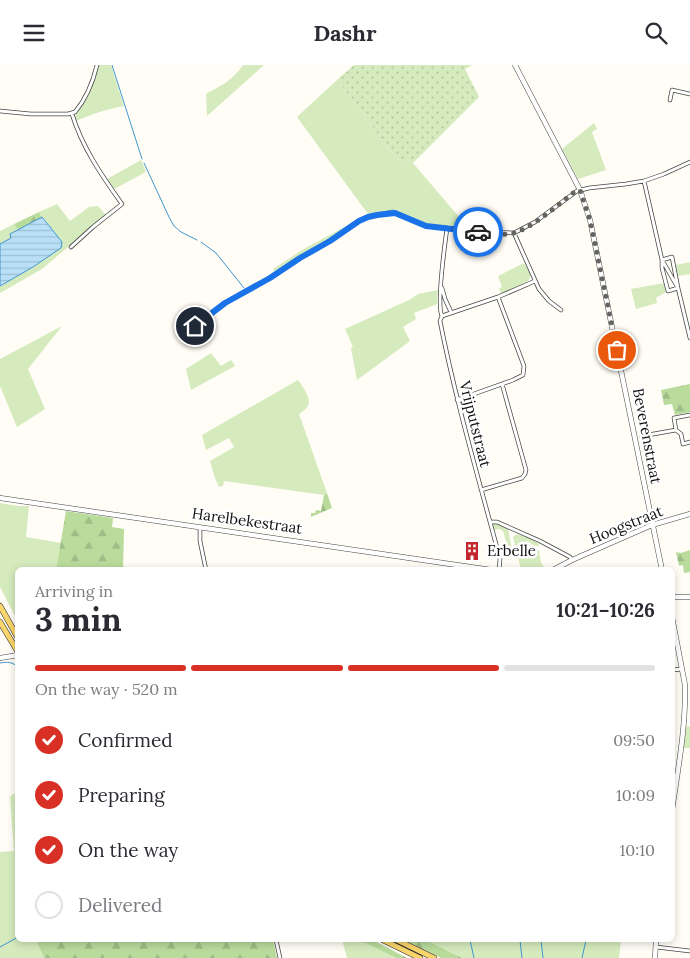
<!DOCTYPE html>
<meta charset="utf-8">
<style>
body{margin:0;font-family:Lora,serif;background:#f2f2f3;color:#2b2b33;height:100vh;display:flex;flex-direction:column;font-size:19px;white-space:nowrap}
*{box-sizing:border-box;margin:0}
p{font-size:16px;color:#7c7c81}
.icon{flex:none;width:28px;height:28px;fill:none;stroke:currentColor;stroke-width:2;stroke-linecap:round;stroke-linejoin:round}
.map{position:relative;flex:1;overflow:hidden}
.panel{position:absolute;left:15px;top:502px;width:660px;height:375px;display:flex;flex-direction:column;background:#fff;border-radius:8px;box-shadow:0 2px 8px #0003}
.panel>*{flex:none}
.pin{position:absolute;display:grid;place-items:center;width:42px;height:42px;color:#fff;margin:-21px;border:2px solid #fff;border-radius:50%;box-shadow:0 1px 5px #0007}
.courier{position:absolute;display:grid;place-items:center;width:50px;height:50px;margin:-25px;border:4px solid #1a73e8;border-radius:50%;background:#fff;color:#222;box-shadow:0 1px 6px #0007}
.summary em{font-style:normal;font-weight:700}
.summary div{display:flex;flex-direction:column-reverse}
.summary{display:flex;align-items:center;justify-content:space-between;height:85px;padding:0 20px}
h1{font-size:32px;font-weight:700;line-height:38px}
.bar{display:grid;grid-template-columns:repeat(4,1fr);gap:8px 5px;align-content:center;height:60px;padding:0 20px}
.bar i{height:6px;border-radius:4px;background:#e1e1e2}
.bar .selected{background:#d93025}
.bar p{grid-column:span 4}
ol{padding:0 20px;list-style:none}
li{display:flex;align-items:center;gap:15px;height:55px}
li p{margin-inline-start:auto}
li .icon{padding:5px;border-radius:50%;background:#d93025;color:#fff;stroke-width:4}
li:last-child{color:#7c7c81}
li i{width:28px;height:28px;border:2px solid #e1e1e2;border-radius:50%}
header{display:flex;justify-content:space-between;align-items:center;height:65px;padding:0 20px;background:#fff;font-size:22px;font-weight:700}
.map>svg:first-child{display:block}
.grass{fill:#d5ebbd}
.forest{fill:url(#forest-firs)}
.garden{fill:url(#garden-dots)}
.water{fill:url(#water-rules);stroke:#3f96cf}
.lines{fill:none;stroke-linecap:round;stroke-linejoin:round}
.stream{stroke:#3f96cf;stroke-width:1}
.minor-tunnel{stroke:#dbdad3;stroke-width:3;stroke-dasharray:3 1.5;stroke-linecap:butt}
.minor-casing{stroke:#444;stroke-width:4.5}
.tertiary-casing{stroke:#444;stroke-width:5.5}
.primary-casing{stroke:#222;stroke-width:6}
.minor{stroke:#fff;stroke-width:3}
.tertiary{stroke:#fff;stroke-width:4.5}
.primary{stroke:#f9d66b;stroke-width:5}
.done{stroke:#646461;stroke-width:5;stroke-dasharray:0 9}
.route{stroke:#1a73e8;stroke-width:6}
.labels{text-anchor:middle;stroke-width:5;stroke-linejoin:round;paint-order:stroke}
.street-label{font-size:15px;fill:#111;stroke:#fff}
.poi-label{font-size:15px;fill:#111;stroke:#fff;text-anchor:start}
</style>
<header><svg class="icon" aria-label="menu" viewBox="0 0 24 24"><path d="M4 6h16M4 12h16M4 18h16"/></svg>Dashr<svg class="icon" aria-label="search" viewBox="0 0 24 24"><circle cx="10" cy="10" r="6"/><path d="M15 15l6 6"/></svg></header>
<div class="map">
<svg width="690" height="893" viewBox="0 0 690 893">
<defs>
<pattern id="forest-firs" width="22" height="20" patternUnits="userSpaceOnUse" patternTransform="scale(1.25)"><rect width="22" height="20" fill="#b9dc9c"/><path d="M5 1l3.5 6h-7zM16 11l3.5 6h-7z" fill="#9ebc85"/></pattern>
<pattern id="garden-dots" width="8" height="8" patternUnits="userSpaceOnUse" patternTransform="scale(1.25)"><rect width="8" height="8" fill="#d5ebbd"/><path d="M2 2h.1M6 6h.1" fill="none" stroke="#b6c8a1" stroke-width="1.8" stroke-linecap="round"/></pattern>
<pattern id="water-rules" width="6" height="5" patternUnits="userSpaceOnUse" patternTransform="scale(1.25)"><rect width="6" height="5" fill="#b9e0f7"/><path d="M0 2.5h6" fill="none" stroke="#9ebfd3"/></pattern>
</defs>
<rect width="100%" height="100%" fill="#fffdf5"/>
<path class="grass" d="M99 0H111L124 41C107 44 92 49 76 56L75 55 76 50 88 29Z
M243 0H264L207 51 206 29C222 20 232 16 243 0Z
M337 15 388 83 403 100 407 96 413 98 459 152 454 161 426 159 396 147 389 146 369 150 358 156 328 176 275 207 273 204 302 185 368 149 297 52Z
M594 58 597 64 592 67 606 105 578 114 562 84Z
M141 95 146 107 114 124 107 114Z
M57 139 70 156 89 142 98 141 106 150 42 204 0 228V221L33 202 60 183 62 177 39 147Z
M14 159 18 165 11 169V173L0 179V166Z
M690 197V209L678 211 676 200Z
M524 198 531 210 528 216 501 229 499 223 502 222 498 211Z
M664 218 666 227 656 233 657 238 636 244 631 224Z
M438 225 437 239 414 248 416 254 403 262 410 276 357 315 351 283 353 282 345 264 411 234 418 229Z
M62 261 28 304 45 344 17 362 0 321V294Z
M211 288 221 301 231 295 235 301 191 325 186 304Z
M298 315C302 321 312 333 308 341 306 344 302 347 299 349L327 428 324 430 224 416 223 421 219 422 215 413 210 396 234 382 229 373 206 385 202 370Z
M0 438 18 441H29L26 472 61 478 56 505H18L17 555 0 522Z
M494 458H496L508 464 513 490 510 491 503 466 499 464 494 465 493 459Z
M517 469 529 473 538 478 539 481H535L527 476 526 486 539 485 541 498 546 504 521 505 513 472Z
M688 661 690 662V683H682L686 662Z
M13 729H17L18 875H36L44 893H0V787L14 786 10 732Z
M342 875H359L396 893H347Z
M426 875H621L619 893H462Z"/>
<path class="forest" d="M39 147 42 152 18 165 14 159Z
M690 319V347L675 350 672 339 664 340 661 325Z
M327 428 332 443 311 452V448H315L316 445 321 446 324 430Z
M66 446 113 453 112 462 124 464 123 505H56Z
M690 485V507L684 508 683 500 679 501 676 487 681 488Z
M36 875H273L277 893H44Z
M359 875H373L407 893H396Z
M404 875H426L462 893H441Z"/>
<path class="garden" d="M354 0H472L465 4 479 32 413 98 407 96 403 100 388 83 337 15Z"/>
<path class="water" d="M42 152 62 177 61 183 55 187 33 202 0 221V179L11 173 10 169Z"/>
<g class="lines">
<path class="stream" d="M112 0 142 94
M144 98 169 152 174 161 181 167 197 175
M372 149 393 145
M201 177 216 188 244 223
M0 598C7 597 13 596 18 603
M470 875 474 893
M520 875 522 893
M541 875 543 893
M0 882 18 872
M582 893 586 875"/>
<path class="minor-tunnel" d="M639 372 648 370"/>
<g class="minor-casing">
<path id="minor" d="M670 35 672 25 690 29
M0 46 31 49H68L75 47C86 34 93 17 97 0
M644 116 662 195 678 223 690 273
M447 163C445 179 436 240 442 251L440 256C456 337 479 415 500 494L499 505
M514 168 539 224 549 236 561 245
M71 182 93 162 122 139C102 111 82 82 72 49
M672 192 678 223 668 226 662 203V195Z
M442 223 445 234 451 247
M442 251 498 232 535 216
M195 261 225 238 270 213 300 193 330 176 359 156 368 152 377 150 395 148 426 161 484 167 514 168 535 157 577 126 589 123 626 119 644 116 664 109 690 97
M457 335 513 315 523 310 524 301 498 232
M676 365 674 353 690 350
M648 370 676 365 681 369 683 379 690 377
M481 425 522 413 525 409 526 405 502 319
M490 457H497L540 476 570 492 572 495
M200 462V476L206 505
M672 605 682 604
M276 875 280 893
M656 882 690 886"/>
</g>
<g class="tertiary-casing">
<path id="tertiary" d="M515 0 580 125 590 155 662 505
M0 433 491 505
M553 505 572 495 652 460 690 449
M672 532H690
M672 552 685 620C686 662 678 704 672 745
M0 593 18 590
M655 893 656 875"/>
</g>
<g class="primary-casing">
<path id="primary" d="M0 541 18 573
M0 557 18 587
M383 875 420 893
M397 875 434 893"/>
</g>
<use href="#minor" class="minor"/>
<use href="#tertiary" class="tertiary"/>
<use href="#primary" class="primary"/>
</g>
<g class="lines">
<path class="done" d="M478 167C489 168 503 171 514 168 532 163 558 140 573 128L580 125 590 155 617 285"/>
<path class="route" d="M195 261 225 238 270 213 300 193 330 176 359 156 368 152 377 150 395 148 426 161 478 167"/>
</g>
<defs>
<g id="building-bare" transform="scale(1.5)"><path d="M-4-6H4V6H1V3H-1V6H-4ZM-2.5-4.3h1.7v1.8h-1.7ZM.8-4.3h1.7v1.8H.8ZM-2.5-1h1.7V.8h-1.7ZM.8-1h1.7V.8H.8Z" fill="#c4262e" stroke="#fff" stroke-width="2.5" paint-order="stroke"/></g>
</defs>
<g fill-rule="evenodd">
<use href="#building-bare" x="472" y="486"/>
</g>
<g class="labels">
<g class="street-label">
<text transform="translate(475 359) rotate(76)" y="5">Vrijputstraat</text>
<text transform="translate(647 371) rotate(79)" y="5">Beverenstraat</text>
<text transform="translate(247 456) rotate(8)" y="5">Harelbekestraat</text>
<text transform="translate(626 460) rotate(-22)" y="5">Hoogstraat</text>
</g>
<g class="poi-label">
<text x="487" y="491">Erbelle</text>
</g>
</g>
</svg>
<div class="pin" style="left:617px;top:285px;background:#ea580c"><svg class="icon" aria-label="bag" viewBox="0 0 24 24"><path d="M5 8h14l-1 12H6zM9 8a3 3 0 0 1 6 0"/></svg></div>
<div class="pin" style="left:195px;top:261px;background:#1f2937"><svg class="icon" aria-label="home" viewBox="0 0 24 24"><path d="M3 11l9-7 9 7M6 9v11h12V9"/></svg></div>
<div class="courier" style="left:478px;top:167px"><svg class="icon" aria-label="car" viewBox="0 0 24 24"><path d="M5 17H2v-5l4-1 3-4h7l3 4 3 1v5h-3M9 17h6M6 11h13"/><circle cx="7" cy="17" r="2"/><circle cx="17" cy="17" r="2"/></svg></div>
<section class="panel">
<div class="summary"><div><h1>3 min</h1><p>Arriving in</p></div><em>10:21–10:26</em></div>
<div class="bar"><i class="selected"></i><i class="selected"></i><i class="selected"></i><i></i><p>On the way · 520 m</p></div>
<ol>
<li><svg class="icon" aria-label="check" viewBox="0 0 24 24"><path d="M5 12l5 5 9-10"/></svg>Confirmed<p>09:50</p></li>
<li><svg class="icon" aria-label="check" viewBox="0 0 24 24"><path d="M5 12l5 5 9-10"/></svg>Preparing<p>10:09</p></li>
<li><svg class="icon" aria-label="check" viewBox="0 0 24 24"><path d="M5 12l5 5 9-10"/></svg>On the way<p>10:10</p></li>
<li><i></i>Delivered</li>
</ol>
</section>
</div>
